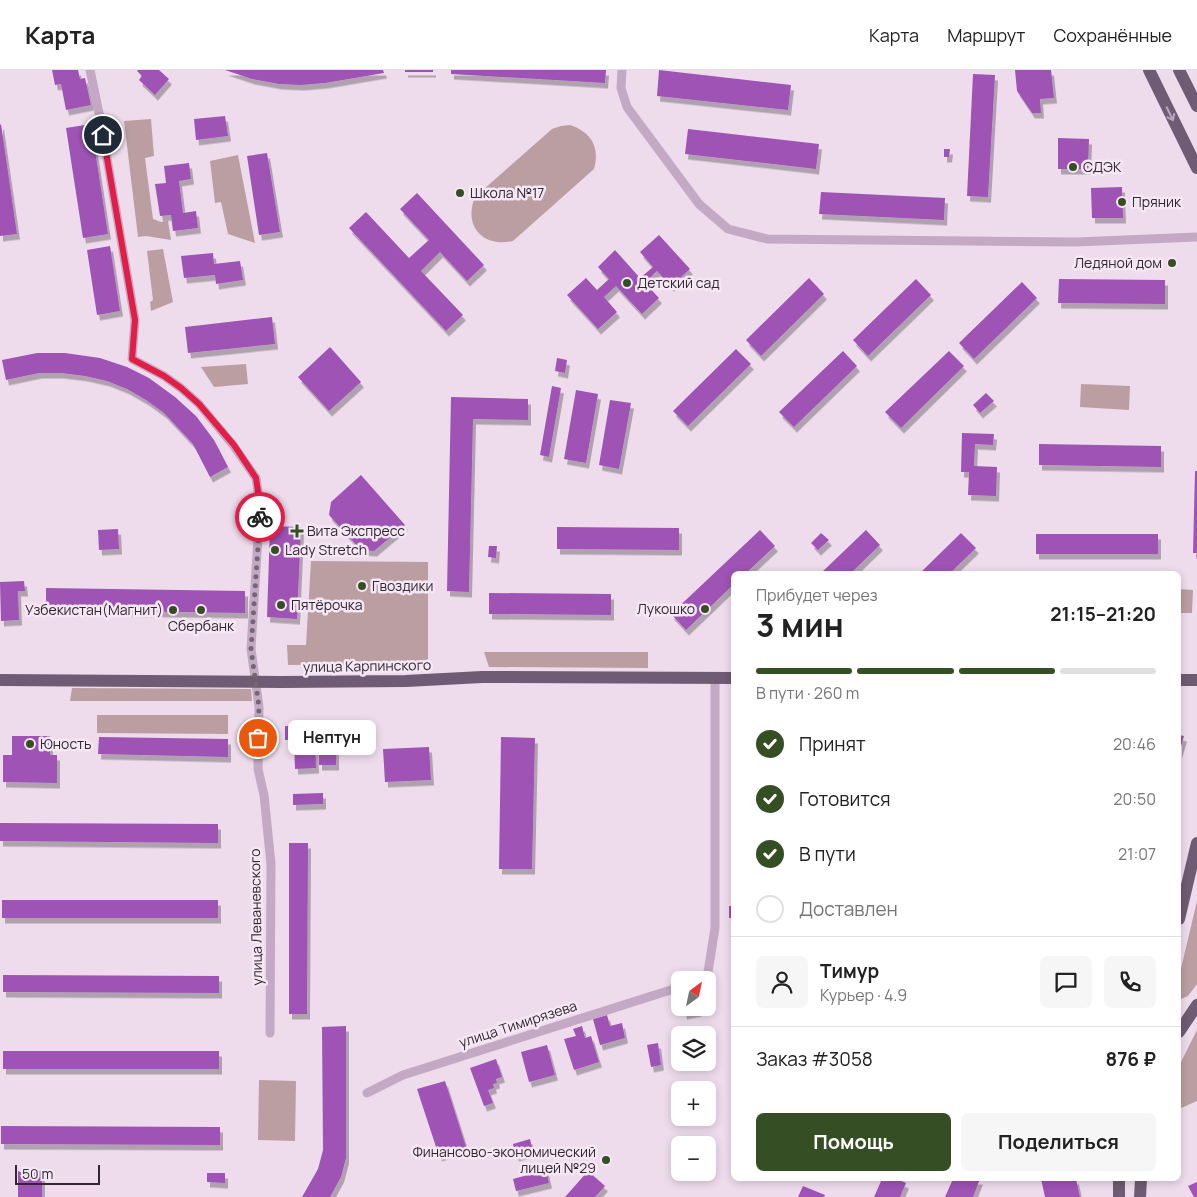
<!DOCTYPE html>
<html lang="ru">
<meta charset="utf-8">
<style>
body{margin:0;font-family:Manrope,sans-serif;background:#f6f6f6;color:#222;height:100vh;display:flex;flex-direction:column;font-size:19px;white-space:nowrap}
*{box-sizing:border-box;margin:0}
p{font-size:16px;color:#767676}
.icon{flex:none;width:28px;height:28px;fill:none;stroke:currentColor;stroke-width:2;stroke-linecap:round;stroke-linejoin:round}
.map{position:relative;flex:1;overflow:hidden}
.drawer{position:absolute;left:731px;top:501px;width:450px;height:610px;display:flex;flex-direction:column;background:#fff;border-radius:8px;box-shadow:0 2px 8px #0003}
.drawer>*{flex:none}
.needle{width:32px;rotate:33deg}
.controls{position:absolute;left:671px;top:901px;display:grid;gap:10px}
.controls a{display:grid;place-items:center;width:45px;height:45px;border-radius:8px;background:#fff;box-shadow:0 2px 8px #0003;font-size:25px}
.scale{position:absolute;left:15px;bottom:12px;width:85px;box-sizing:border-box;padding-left:5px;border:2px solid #312833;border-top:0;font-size:14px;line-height:18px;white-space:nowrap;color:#312833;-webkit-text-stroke:4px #f6e7f5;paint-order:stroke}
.pin{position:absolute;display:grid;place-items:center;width:42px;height:42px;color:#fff;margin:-21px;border:2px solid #fff;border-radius:50%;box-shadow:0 1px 5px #0007}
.courier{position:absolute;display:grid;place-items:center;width:50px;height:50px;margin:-25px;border:4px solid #e11d48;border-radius:50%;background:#fff;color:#222;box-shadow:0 1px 6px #0007}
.bubble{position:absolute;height:35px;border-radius:8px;background:#fff;box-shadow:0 2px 8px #0003;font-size:16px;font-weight:700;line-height:35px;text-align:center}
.headline em{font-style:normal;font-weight:700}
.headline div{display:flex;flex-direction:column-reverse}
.headline{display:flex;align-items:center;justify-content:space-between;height:85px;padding:0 25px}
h1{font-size:32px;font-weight:700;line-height:38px}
.bar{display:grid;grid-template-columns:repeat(4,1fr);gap:8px 5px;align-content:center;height:60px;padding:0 25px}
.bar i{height:6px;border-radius:4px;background:#e0e0e0}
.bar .on{background:#354e23}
.bar p{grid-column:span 4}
.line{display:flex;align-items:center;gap:12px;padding:0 25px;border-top:1px solid #e0e0e0}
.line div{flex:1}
.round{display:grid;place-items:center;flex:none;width:52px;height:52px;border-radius:8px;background:#f6f6f6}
ol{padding:0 25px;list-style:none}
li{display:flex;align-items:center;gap:15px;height:55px}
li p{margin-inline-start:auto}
li .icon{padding:5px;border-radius:50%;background:#354e23;color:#fff;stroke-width:4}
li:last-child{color:#767676}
li i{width:28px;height:28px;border:2px solid #e0e0e0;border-radius:50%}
.button{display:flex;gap:10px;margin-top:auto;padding:10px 25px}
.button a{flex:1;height:58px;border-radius:8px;background:#354e23;color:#fff;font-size:20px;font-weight:700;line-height:58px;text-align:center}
.button a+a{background:#f6f6f6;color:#222}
header{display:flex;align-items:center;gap:30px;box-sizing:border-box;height:70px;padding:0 25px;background:#fff;border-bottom:1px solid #e0e0e0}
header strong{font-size:24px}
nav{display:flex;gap:28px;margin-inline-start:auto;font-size:18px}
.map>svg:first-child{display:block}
.green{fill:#bb9ea2}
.building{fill:#9e53b5;filter:url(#shadow)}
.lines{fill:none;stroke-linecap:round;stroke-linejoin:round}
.street{stroke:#c4a9c4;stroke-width:9}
.primary{stroke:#6f5b73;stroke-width:12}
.oneway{stroke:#b9a8ba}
.done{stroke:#736774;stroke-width:5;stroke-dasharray:0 9}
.route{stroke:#e11d48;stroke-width:6}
.poi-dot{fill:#354e23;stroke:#f6e7f5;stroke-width:2}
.labels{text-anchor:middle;stroke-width:5;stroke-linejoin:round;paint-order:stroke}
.poi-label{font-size:14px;fill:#312833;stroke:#f6e7f5;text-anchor:start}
.street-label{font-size:14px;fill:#312833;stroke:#f6e7f5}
</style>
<header>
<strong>Карта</strong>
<nav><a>Карта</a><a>Маршрут</a><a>Сохранённые</a></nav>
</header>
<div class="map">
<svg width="1197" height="1127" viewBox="0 0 1197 1127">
<defs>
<filter id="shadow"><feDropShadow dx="3" dy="5.5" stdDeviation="0" flood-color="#0004"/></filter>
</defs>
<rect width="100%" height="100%" fill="#eedced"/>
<path class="green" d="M151 49 154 86 145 88 153 149 161 152 168 151 171 170 146 166 138 167 124 51Z
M570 55C592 62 600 78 594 99L513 171C483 178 463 156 475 127L552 59 561 56Z
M238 85 255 173 228 164 221 132 215 133 210 91Z
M163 179 173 232 151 241 150 232 153 230 147 181Z
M246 294 248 314 214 317 201 297Z
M1081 314 1130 316 1129 340 1080 337Z
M311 491 428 492V589L420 594 288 595 287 575H306Z
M1179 519 1193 520 1192 543H1179Z
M484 582H648V598L489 597Z
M72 618 251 619 252 631H70Z
M97 645H228V664L97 663Z
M1197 831V914L1188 926 1181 929 1179 928V907Z
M1197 960V1031L1179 1039V996Z
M259 1010 296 1011 295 1071 258 1070Z"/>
<path class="building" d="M52 0H78L80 9 85 8 91 35 66 40 61 14 55 15Z
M138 0H159L169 9 155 25 139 10 142 6 137 1Z
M225 0H383L384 3 325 13 301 15 279 14 252 9Z
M405 0H433V2H405Z
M451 0H606L605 13 451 4Z
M659 0 791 15 788 40 657 26Z
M1015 0H1051L1054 28 1040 29 1041 43H1032L1017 21Z
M973 4 995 5 988 127 967 126Z
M225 46 228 66 196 70 194 49Z
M1 54 17 164 0 166V55Z
M91 54 108 164 83 168 66 58Z
M688 59 819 74 816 99 685 84Z
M1058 68 1089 69 1088 99H1058Z
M944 79H950L949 87H944Z
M267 83 280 162 259 165 247 86Z
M189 93 191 109 179 111 183 143 196 141 198 158 173 161 171 145 160 146 155 114 166 113 164 96Z
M1122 117 1123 148H1092L1091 118Z
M821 122 945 128 944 150 819 144Z
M417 123 484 195 467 211 440 182 421 201 463 245 446 261 349 158 366 142 409 188 429 170 400 139Z
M659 165 690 199 671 216 657 201 645 213 659 228 642 244 616 216 604 227 617 242 598 259 567 225 586 208 597 220 609 209 598 197 615 180 640 208 653 197 640 182Z
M110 176 120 241 97 245 87 180Z
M213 183 214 194 240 191 243 210 216 214 215 205 184 208 181 186Z
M809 208 824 224 761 286 746 270Z
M916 209 931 225 868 286 853 270Z
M1059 209 1165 210V234L1058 233Z
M1022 212 1037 228 974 289 959 273Z
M272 247 275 274 188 283 185 257Z
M330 277 361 312 329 341 298 307Z
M736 279 751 294 688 356 673 341Z
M843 281 857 296 794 357 779 342Z
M949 281 964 296 901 358 885 342Z
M37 283H65L100 288 127 297 149 308 175 327 196 346 214 370 228 397 210 407 193 374 164 343 146 330 127 319 107 311 85 306 61 303H39L6 310 2 290Z
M557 288 567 290 565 303 555 301Z
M552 316 561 318 549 387 540 385Z
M576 320 598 324 586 393 564 389Z
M986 323 994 331 980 343 973 335Z
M451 327 528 329V350L473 349 469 522 447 521Z
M610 330 631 333 619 399 599 395Z
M962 363 994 364 993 375 975 374 974 396 997 397 996 426 968 425 969 402H961Z
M1039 374 1161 376V397L1039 395Z
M1195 401H1197V483H1193Z
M361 405 405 455 374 481 361 480 329 445 331 432Z
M270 456 301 457 297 549 267 547Z
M557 457 679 458V480L557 479Z
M118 459 119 479 99 480 98 460Z
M760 460 775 476 745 504H734V514L686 560 671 544Z
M866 460 880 475 850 504H820Z
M821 463 829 470 818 480 811 473Z
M961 463 976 478 949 504H919Z
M1036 464H1158V484H1036Z
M489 476H497L496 488 488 487Z
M24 511 25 521H18L19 550 1 551 0 512Z
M46 518 245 521V543L46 540Z
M489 523 611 524V545L489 544Z
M285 656H293V668H303V661H310V669H315L316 698 295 699 294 670H285Z
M319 659H336V695H319Z
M1179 665 1184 666 1179 683Z
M12 666H50V685H57V713L3 712V685H12Z
M99 667 228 669V687L98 684Z
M501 667 535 668 532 799H499Z
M429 677 431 710 385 712 383 679Z
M323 723V734L293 735V724Z
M0 753 218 754V773L0 771Z
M289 773H308L307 944H289Z
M2 830H218V848H2Z
M729 836H734V848H729Z
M3 905 219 906V923L3 922Z
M683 938H698L699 941 684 944Z
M607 945 610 956 622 953 625 968 600 975 593 949Z
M346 956V1088L341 1107 330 1127H302L318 1099 323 1080 322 957Z
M582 956 585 968 591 966 599 992 574 1000 564 969 576 966 573 959Z
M658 973 661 995 651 997 647 975Z
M547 975 555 1005 529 1012 521 982Z
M3 981H219V999H3Z
M496 989 502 1007 496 1009 497 1013 493 1014 494 1018 488 1020 493 1033 484 1036 470 998Z
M445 1011 466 1077 439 1086 417 1019Z
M1 1056 220 1057V1075L1 1074Z
M530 1069 533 1081 516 1086 513 1074Z
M546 1100 549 1113 516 1121 513 1109Z
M18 1101H42V1127H18Z
M588 1101 605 1116 595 1127H565Z
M207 1103H225V1113L207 1112Z
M882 1109H897L906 1113 900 1127H874Z
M953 1109H980L973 1127H945Z
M1041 1109H1076L1080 1127H1045Z
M1197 1112V1127H1194L1188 1116Z
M803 1116 825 1125 824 1127H798Z"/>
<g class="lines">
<path class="street" d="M90 0 100 48 135 250 132 289 164 306 181 318 199 334 233 375 256 408 260 435 251 579 259 637 258 699 264 725 271 794 270 963
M622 0 621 18 627 37 699 134 728 159 767 169 1076 172 1197 167
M700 910 707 908 715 858V608
M367 1023 403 1005 680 917"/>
<path class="primary" d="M1149 0 1197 98
M1179 0 1197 36
M0 610 281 612 406 611 482 607 734 608
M1179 610H1197
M1179 849 1197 773
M1179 962 1197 935
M1119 1109V1127
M1140 1127 1141 1109"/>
</g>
<defs><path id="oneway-shaft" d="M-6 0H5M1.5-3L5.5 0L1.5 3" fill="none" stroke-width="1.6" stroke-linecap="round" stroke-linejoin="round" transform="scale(1.25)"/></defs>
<use class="oneway" href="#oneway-shaft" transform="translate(1170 44) rotate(64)"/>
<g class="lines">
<path class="done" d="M258 668 259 637 251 579 260 447"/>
<path class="route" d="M103 65 135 250 132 289 164 306 181 318 199 334 234 375 256 408 260 435V447"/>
</g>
<g class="poi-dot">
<circle cx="1073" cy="97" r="5"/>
<circle cx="460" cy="123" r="5"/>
<circle cx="1122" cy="132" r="5"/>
<circle cx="1172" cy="193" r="5"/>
<circle cx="627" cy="213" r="5"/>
<path d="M294.5 453.5h5v5h5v5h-5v5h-5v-5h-5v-5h5z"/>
<circle cx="275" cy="480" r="5"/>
<circle cx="362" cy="516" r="5"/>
<circle cx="281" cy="535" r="5"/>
<circle cx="705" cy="539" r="5"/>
<circle cx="173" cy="540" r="5"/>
<circle cx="201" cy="540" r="5"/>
<circle cx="30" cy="674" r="5"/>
<circle cx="606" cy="1090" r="5"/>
</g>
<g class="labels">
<g class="poi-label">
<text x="1083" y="102">СДЭК</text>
<text x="470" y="128">Школа №17</text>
<text x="1132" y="137">Пряник</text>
<text x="1162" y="198" text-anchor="end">Ледяной дом</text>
<text x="637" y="218">Детский сад</text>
<text x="307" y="466">Вита Экспресс</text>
<text x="285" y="485">Lady Stretch</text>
<text x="372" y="521">Гвоздики</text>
<text x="291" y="540">Пятёрочка</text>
<text x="695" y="544" text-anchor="end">Лукошко</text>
<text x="163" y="545" text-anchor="end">Узбекистан(Магнит)</text>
<text x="201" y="561" text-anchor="middle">Сбербанк</text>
<text x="40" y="679">Юность</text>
<text x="596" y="1087" text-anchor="end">Финансово-экономический<tspan x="596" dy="16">лицей №29</tspan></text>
</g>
<g class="street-label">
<text transform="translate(367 596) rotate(-1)" y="5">улица Карпинского</text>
<text transform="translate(256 847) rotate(-91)" y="5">улица Леваневского</text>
<text transform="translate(518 954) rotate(-18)" y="5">улица Тимирязева</text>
</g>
</g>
</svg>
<div class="controls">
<a><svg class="needle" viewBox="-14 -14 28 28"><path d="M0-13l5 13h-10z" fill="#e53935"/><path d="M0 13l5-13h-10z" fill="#767676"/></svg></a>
<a><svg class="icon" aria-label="layers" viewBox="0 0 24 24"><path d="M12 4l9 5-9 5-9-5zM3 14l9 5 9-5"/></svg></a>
<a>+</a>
<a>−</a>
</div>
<div class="scale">50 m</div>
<div class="pin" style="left:258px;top:668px;background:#ea580c"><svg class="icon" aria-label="bag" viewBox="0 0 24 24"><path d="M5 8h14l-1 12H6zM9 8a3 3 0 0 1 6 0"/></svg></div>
<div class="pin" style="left:103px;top:65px;background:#1f2937"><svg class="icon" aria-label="home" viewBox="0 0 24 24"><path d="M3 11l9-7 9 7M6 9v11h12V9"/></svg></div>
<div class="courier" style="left:260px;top:447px"><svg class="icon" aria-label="bike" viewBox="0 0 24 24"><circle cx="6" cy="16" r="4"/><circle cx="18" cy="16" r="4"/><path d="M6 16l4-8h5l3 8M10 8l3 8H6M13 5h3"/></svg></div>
<div class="bubble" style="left:288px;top:650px;width:88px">Нептун</div>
<section class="drawer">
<div class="headline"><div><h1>3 мин</h1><p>Прибудет через</p></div><em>21:15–21:20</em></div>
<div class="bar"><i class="on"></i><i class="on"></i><i class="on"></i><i></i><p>В пути · 260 m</p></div>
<ol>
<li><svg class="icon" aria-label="check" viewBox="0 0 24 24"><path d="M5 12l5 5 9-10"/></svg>Принят<p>20:46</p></li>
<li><svg class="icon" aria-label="check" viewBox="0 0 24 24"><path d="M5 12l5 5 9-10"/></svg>Готовится<p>20:50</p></li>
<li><svg class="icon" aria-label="check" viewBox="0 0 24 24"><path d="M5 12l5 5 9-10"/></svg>В пути<p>21:07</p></li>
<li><i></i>Доставлен</li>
</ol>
<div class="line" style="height:90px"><a class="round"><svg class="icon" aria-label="person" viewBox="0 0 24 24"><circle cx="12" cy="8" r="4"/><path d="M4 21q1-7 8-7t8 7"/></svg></a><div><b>Тимур</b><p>Курьер · 4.9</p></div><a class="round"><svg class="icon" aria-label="chat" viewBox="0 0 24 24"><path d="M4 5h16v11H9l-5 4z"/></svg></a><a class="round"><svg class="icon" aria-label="phone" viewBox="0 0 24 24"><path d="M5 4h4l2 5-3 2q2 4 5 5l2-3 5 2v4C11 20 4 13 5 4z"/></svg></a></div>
<div class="line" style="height:65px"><div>Заказ #3058</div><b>876 ₽</b></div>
<div class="button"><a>Помощь</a><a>Поделиться</a></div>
</section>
</div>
